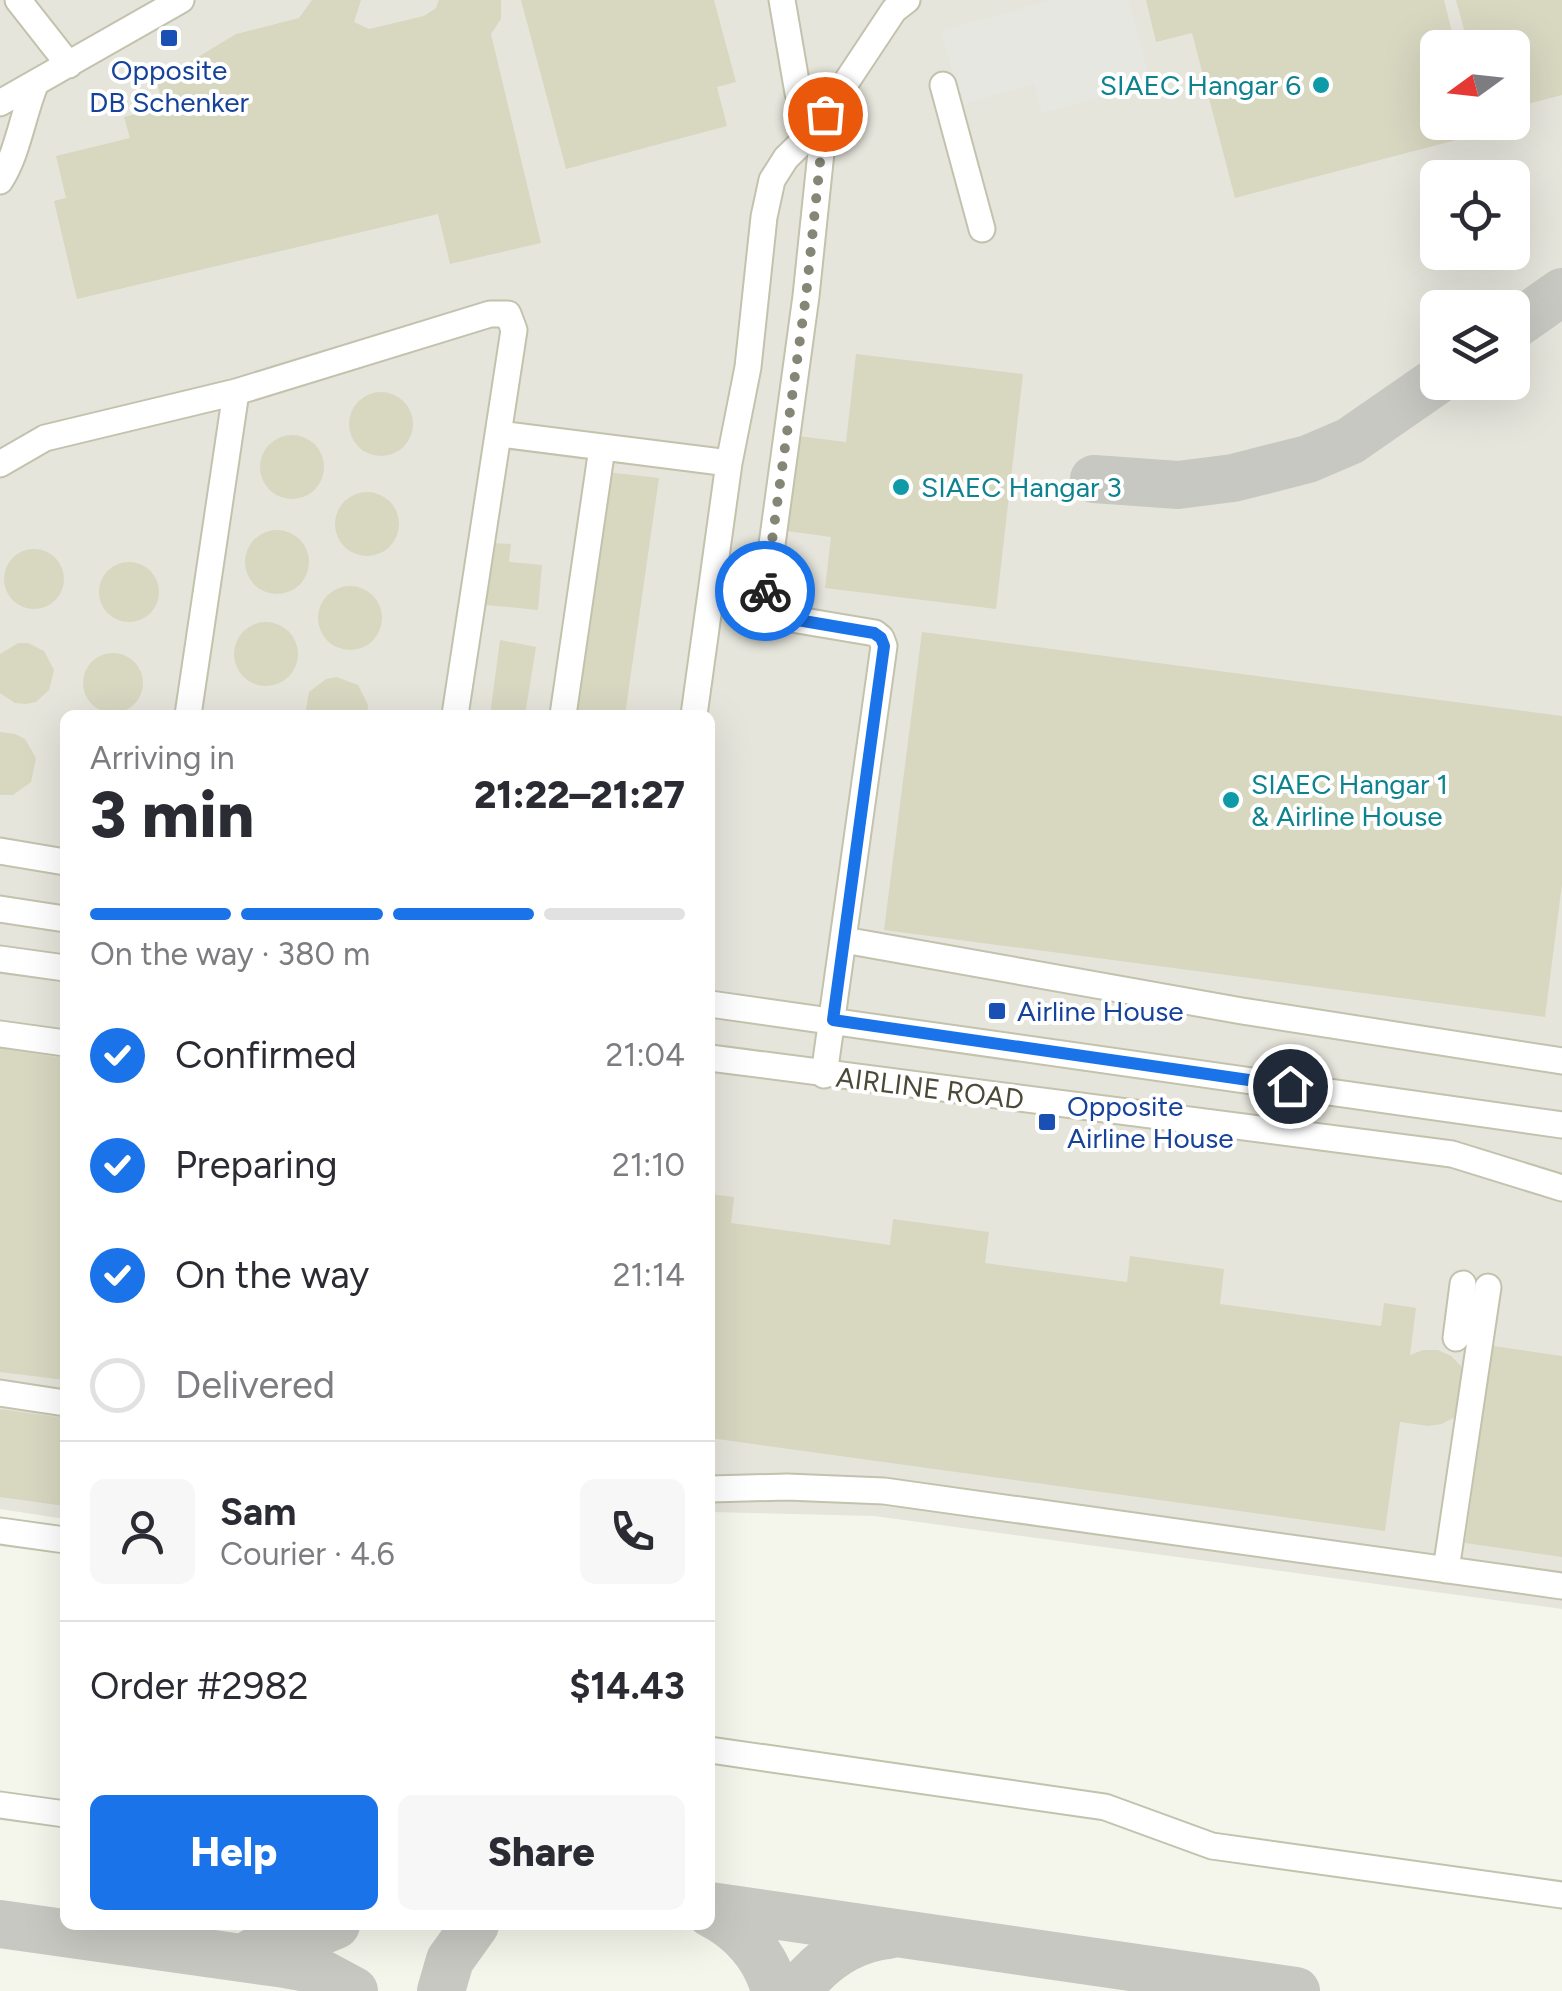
<!DOCTYPE html>
<meta charset="utf-8">
<style>
body{margin:0;font-family:Figtree,sans-serif;background:#f7f7f7;color:#2b2b33;height:100vh;display:flex;flex-direction:column;font-size:38px;white-space:nowrap}
*{box-sizing:border-box;margin:0}
p{font-size:32px;color:#7c7c81}
.icon{flex:none;width:55px;height:55px;fill:none;stroke:currentColor;stroke-width:2;stroke-linecap:round;stroke-linejoin:round}
.map{position:relative;flex:1;overflow:hidden}
.details{position:absolute;left:60px;top:710px;width:655px;height:1220px;display:flex;flex-direction:column;background:#fff;border-radius:15px;box-shadow:0 10px 40px #0002}
.details>*{flex:none}
.needle{width:65px;rotate:255deg}
.controls{position:absolute;left:1420px;top:30px;display:grid;gap:20px}
.controls a{display:grid;place-items:center;width:110px;height:110px;border-radius:15px;background:#fff;box-shadow:0 10px 40px #0002;font-size:50px}
.pin{position:absolute;display:grid;place-items:center;width:85px;height:85px;color:#fff;margin:-42px;border:5px solid #fff;border-radius:50%;box-shadow:0 2px 10px #0007}
.courier{position:absolute;display:grid;place-items:center;width:100px;height:100px;margin:-50px;border:8px solid #1a73e8;border-radius:50%;background:#fff;color:#222;box-shadow:0 2px 12px #0007}
.headline em{font-style:normal;font-weight:800}
.headline div{display:flex;flex-direction:column-reverse}
.headline{display:flex;align-items:center;justify-content:space-between;height:170px;padding:0 30px}
h1{font-size:65px;font-weight:800;line-height:75px}
.bar{display:grid;grid-template-columns:repeat(4,1fr);gap:15px 10px;align-content:center;height:120px;padding:0 30px}
.bar i{height:12px;border-radius:8px;background:#e1e1e2}
.bar .selected{background:#1a73e8}
.bar p{grid-column:span 4}
.line{display:flex;align-items:center;gap:25px;padding:0 30px;border-top:2px solid #e1e1e2}
.line div{flex:1}
.round{display:grid;place-items:center;flex:none;width:105px;height:105px;border-radius:15px;background:#f7f7f7}
ol{padding:0 30px;list-style:none}
li{display:flex;align-items:center;gap:30px;height:110px}
li p{margin-inline-start:auto}
li .icon{padding:10px;border-radius:50%;background:#1a73e8;color:#fff;stroke-width:4}
li:last-child{color:#7c7c81}
li i{width:55px;height:55px;border:5px solid #e1e1e2;border-radius:50%}
.button{display:flex;gap:20px;margin-top:auto;padding:20px 30px}
.button a{flex:1;height:115px;border-radius:15px;background:#1a73e8;color:#fff;font-size:40px;font-weight:800;line-height:115px;text-align:center}
.button a+a{background:#f7f7f7;color:#2b2b33}
.map>svg:first-child{display:block}
.industrial{fill:#e6e5dc;fill-rule:evenodd}
.parking{fill:#e7e7e2}
.lines{fill:none;stroke-linecap:round;stroke-linejoin:round}
.taxiway{stroke:#c7c8c2;stroke-width:48}
.building{fill:#d8d7c0}
.minor-casing{stroke:#c2c2ad;stroke-width:29}
.minor{stroke:#fff;stroke-width:25}
.done{stroke:#868677;stroke-width:10;stroke-dasharray:0 18}
.route{stroke:#1a73e8;stroke-width:12}
.transit-dot{fill:#1a4fb4;stroke:#fff;stroke-width:4}
.culture-dot{fill:#0f9aa8;stroke:#fff;stroke-width:4}
.labels{text-anchor:middle;stroke-width:8;stroke-linejoin:round;paint-order:stroke}
.transit-label{font-size:28px;fill:#164399;stroke:#fff;text-anchor:start}
.culture-label{font-size:28px;fill:#0d838f;stroke:#fff;text-anchor:start}
.street-label{font-size:28px;fill:#4b4a38;stroke:#fff}
</style>
<div class="map">
<svg width="1562" height="1991" viewBox="0 0 1562 1991">
<rect width="100%" height="100%" fill="#f5f6eb"/>
<path class="industrial" d="M0 0H1562V1609L874 1516 710 1512V715H65V1519L0 1509ZM1438 48H1512V122H1438ZM1438 178H1512V252H1438ZM1438 308H1512V382H1438Z"/>
<path class="parking" d="M1052 0H1128L1151 83 1042 113 1034 84 962 104 941 31Z"/>
<g class="lines">
<path class="taxiway" d="M1512 327 1562 292
M1094 479 1178 485 1233 478 1308 459 1350 441 1438 380
M710 1906 1296 1991
M710 1913C742 1929 766 1956 775 1991
M0 1924 285 1964 313 1969 354 1991
M253 1952 287 1945 336 1925
M441 1991 450 1960 475 1925
M797 1991C821 1960 850 1939 889 1935"/>
</g>
<path class="building" d="M312 0H361L354 22 369 29 424 16 436 8 439 0H501V19L491 34 541 243 450 264 438 214 77 299 54 201 66 198 56 156 130 138 124 117 163 107 157 82 236 34 299 18Z
M521 0H714L736 82 717 87 727 126 566 169Z
M1146 0H1444L1456 48H1438V122H1476L1479 134 1235 198 1192 33 1156 42Z
M1456 0H1562V95L1512 108V48H1469Z
M856 354 1023 374 996 609 825 588 831 537 787 531 798 436 846 442Z
M349 424a32 32 0 1 1 64 0a32 32 0 1 1-64 0Z
M260 467a32 32 0 1 1 64 0a32 32 0 1 1-64 0Z
M606 472 659 478 625 715H572Z
M335 524a32 32 0 1 1 64 0a32 32 0 1 1-64 0Z
M245 562a32 32 0 1 1 64 0a32 32 0 1 1-64 0Z
M492 543 511 544 509 562 542 565 538 610 486 605Z
M4 579a30 30 0 1 1 60 0a30 30 0 1 1-60 0Z
M99 592a30 30 0 1 1 60 0a30 30 0 1 1-60 0Z
M318 618a32 32 0 1 1 64 0a32 32 0 1 1-64 0Z
M234 654a32 32 0 1 1 64 0a32 32 0 1 1-64 0Z
M922 632 1562 716V884L1545 1017 884 930Z
M500 640 536 647 525 715H490Z
M18 643H28L44 651 54 670 49 690 36 702 26 704 15 703 0 693V654Z
M83 683a30 30 0 1 1 60 0a30 30 0 1 1-60 0Z
M337 677 358 685 368 705 367 715H305L309 692 326 679Z
M0 732 15 734 25 739 36 758 31 782 13 795H0Z
M0 1049 65 1058V1380L0 1372Z
M710 1194 734 1197 731 1223 890 1245 893 1219 989 1232 985 1263 1127 1282 1130 1256 1224 1269 1220 1304 1381 1326 1384 1303 1416 1308 1410 1355 1423 1350H1438L1451 1356 1461 1366 1467 1379 1464 1406 1455 1417 1442 1424 1428 1426 1400 1422 1385 1531 710 1438Z
M1493 1346 1562 1356V1557L1465 1543Z
M0 1409 65 1418V1506L0 1497Z"/>
<g class="lines">
<g class="minor-casing">
<path id="minor" d="M18 0 69 65
M782 0 798 93 807 106 825 114
M943 85 982 229
M0 103 181 0
M0 181C18 153 22 117 35 85
M500 434 729 463
M0 464 45 438 236 392 490 314H508L514 330 455 715
M188 715 236 392
M563 715 602 448
M694 715 729 463 748 367 764 217 772 180 786 158 824 121
M0 851 65 862
M0 909 65 919
M844 940 1242 1011 1562 1061
M0 959 65 968
M710 1004 1562 1125
M0 1034 65 1043
M710 1058 1452 1154 1562 1188
M824 1075 884 646 881 638 875 633 774 616 766 611 764 603 806 296 825 114 894 10 907 0
M1456 1338 1463 1284
M0 1393 65 1403
M710 1489 787 1487 884 1491 1562 1586
M0 1531 65 1540
M1446 1570 1488 1287
M710 1750 1105 1807 1212 1846 1562 1895
M0 1805 65 1814"/>
</g>
<use href="#minor" class="minor"/>
</g>
<g class="lines">
<path class="done" d="M765 591 806 296 825 114"/>
<path class="route" d="M765 591 766 611 774 616 874 633 881 638 884 646 833 1020 1290 1086"/>
</g>
<g class="transit-dot">
<rect x="159" y="28" width="20" height="20" rx="5"/>
<rect x="987" y="1001" width="20" height="20" rx="5"/>
<rect x="1037" y="1112" width="20" height="20" rx="5"/>
</g>
<g class="culture-dot">
<circle cx="1321" cy="85" r="10"/>
<circle cx="901" cy="487" r="10"/>
<circle cx="1231" cy="800" r="10"/>
</g>
<g class="labels">
<g class="transit-label">
<text x="169" y="80" text-anchor="middle">Opposite<tspan x="169" dy="32">DB Schenker</tspan></text>
<text x="1017" y="1021">Airline House</text>
<text x="1067" y="1116">Opposite<tspan x="1067" dy="32">Airline House</tspan></text>
</g>
<g class="culture-label">
<text x="1301" y="95" text-anchor="end">SIAEC Hangar 6</text>
<text x="921" y="497">SIAEC Hangar 3</text>
<text x="1251" y="794">SIAEC Hangar 1<tspan x="1251" dy="32">&amp; Airline House</tspan></text>
</g>
<g class="street-label">
<text transform="translate(930 1088) rotate(7)" y="10">AIRLINE ROAD</text>
</g>
</g>
</svg>
<div class="controls">
<a><svg class="needle" viewBox="-14 -14 28 28"><path d="M0-13l5 13h-10z" fill="#e53935"/><path d="M0 13l5-13h-10z" fill="#7c7c81"/></svg></a>
<a><svg class="icon" aria-label="locate" viewBox="0 0 24 24"><circle cx="12" cy="12" r="6"/><path d="M12 2v4M12 18v4M2 12h4M18 12h4"/></svg></a>
<a><svg class="icon" aria-label="layers" viewBox="0 0 24 24"><path d="M12 4l9 5-9 5-9-5zM3 14l9 5 9-5"/></svg></a>
</div>
<div class="pin" style="left:825px;top:114px;background:#ea580c"><svg class="icon" aria-label="bag" viewBox="0 0 24 24"><path d="M5 8h14l-1 12H6zM9 8a3 3 0 0 1 6 0"/></svg></div>
<div class="pin" style="left:1290px;top:1086px;background:#1f2937"><svg class="icon" aria-label="home" viewBox="0 0 24 24"><path d="M3 11l9-7 9 7M6 9v11h12V9"/></svg></div>
<div class="courier" style="left:765px;top:591px"><svg class="icon" aria-label="bike" viewBox="0 0 24 24"><circle cx="6" cy="16" r="4"/><circle cx="18" cy="16" r="4"/><path d="M6 16l4-8h5l3 8M10 8l3 8H6M13 5h3"/></svg></div>
<section class="details">
<div class="headline"><div><h1>3 min</h1><p>Arriving in</p></div><em>21:22–21:27</em></div>
<div class="bar"><i class="selected"></i><i class="selected"></i><i class="selected"></i><i></i><p>On the way · 380 m</p></div>
<ol>
<li><svg class="icon" aria-label="check" viewBox="0 0 24 24"><path d="M5 12l5 5 9-10"/></svg>Confirmed<p>21:04</p></li>
<li><svg class="icon" aria-label="check" viewBox="0 0 24 24"><path d="M5 12l5 5 9-10"/></svg>Preparing<p>21:10</p></li>
<li><svg class="icon" aria-label="check" viewBox="0 0 24 24"><path d="M5 12l5 5 9-10"/></svg>On the way<p>21:14</p></li>
<li><i></i>Delivered</li>
</ol>
<div class="line" style="height:180px"><a class="round"><svg class="icon" aria-label="person" viewBox="0 0 24 24"><circle cx="12" cy="8" r="4"/><path d="M4 21q1-7 8-7t8 7"/></svg></a><div><b>Sam</b><p>Courier · 4.6</p></div><a class="round"><svg class="icon" aria-label="phone" viewBox="0 0 24 24"><path d="M5 4h4l2 5-3 2q2 4 5 5l2-3 5 2v4C11 20 4 13 5 4z"/></svg></a></div>
<div class="line" style="height:130px"><div>Order #2982</div><b>$14.43</b></div>
<div class="button"><a>Help</a><a>Share</a></div>
</section>
</div>
